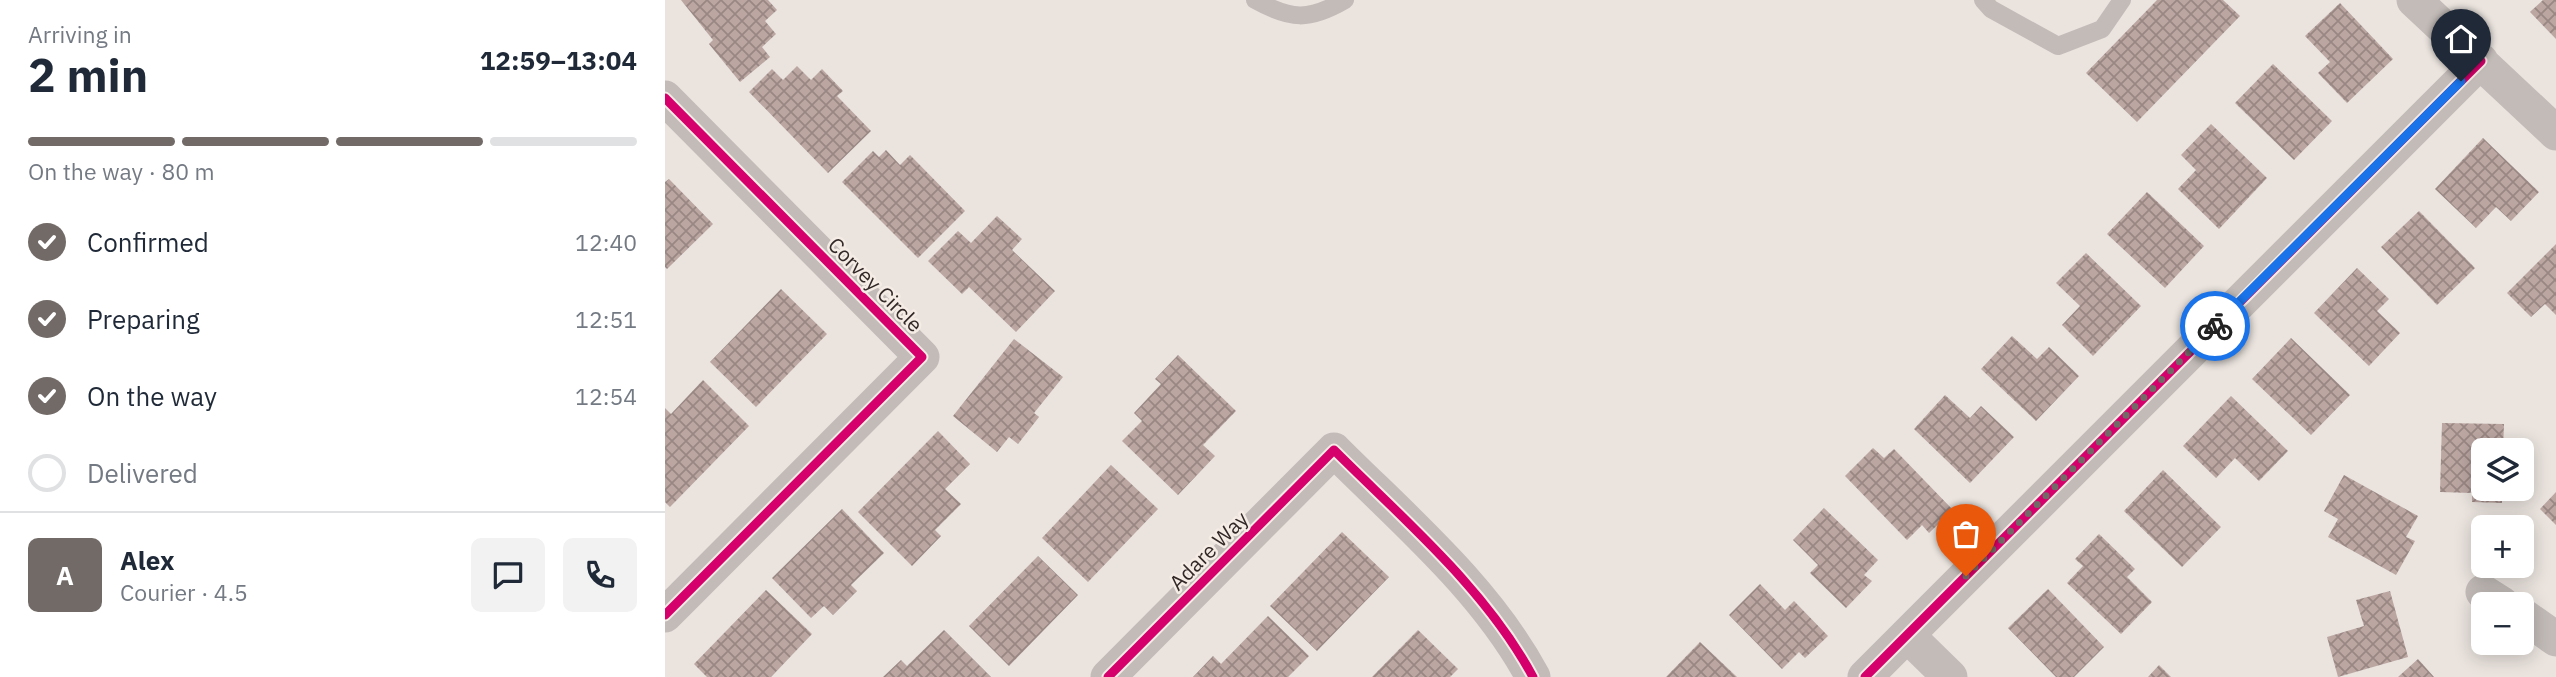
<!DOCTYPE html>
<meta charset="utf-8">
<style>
body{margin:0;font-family:"IBM Plex Sans",sans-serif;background:#f2f2f3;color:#1f2937;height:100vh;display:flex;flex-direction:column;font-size:26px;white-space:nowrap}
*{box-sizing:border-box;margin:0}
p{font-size:23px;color:#747a83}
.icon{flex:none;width:38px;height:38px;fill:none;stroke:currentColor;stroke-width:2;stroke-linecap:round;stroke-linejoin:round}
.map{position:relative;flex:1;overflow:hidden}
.drawer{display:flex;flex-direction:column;background:#fff;width:665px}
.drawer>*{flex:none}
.buttons{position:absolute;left:1806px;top:438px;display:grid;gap:14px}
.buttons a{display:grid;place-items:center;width:63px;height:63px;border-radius:10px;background:#fff;box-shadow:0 4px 18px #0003;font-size:35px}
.pin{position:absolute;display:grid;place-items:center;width:60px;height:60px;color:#fff;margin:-72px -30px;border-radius:50% 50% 50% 0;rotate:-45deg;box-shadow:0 0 7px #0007}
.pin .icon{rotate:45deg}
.courier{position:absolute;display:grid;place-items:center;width:70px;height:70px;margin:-35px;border:5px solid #1a73e8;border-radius:50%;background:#fff;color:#222;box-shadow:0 2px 9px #0007}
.head em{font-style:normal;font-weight:800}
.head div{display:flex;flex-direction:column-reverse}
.head{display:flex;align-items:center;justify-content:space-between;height:119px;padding:0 28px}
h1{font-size:46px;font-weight:800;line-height:52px}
.bar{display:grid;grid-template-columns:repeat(4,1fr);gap:10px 7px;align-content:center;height:84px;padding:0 28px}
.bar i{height:9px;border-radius:5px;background:#e0e1e3}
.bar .active{background:#726a67}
.bar p{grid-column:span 4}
.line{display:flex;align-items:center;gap:18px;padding:0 28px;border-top:2px solid #e0e1e3}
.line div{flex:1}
.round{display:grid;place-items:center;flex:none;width:74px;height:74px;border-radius:10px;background:#f2f2f3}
ol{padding:0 28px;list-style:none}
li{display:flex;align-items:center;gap:21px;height:77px}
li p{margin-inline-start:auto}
li .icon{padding:7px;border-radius:50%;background:#726a67;color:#fff;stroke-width:4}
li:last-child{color:#747a83}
li i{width:38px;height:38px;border:4px solid #e0e1e3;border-radius:50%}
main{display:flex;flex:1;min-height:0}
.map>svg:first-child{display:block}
.building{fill:url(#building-cross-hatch)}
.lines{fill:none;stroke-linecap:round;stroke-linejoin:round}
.lane{stroke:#c2bbb8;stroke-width:18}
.street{stroke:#c2bbb8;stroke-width:35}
.cycleway-casing{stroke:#f6ece6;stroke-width:13}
.cycleway{stroke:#d6006c;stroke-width:9}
.done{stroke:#726a67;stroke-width:7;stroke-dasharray:0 12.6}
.route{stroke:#1a73e8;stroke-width:9}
.labels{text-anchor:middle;stroke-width:5;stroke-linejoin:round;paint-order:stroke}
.street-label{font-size:21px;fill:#322927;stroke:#f6ece6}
</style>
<main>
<section class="drawer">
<div class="head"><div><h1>2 min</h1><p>Arriving in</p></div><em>12:59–13:04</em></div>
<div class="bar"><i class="active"></i><i class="active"></i><i class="active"></i><i></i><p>On the way · 80 m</p></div>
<ol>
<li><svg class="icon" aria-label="check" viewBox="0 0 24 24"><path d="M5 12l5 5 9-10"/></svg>Confirmed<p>12:40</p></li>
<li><svg class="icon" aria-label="check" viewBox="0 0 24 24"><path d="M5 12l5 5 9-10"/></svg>Preparing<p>12:51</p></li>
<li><svg class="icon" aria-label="check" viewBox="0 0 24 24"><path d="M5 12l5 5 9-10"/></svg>On the way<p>12:54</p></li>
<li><i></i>Delivered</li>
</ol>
<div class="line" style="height:126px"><b class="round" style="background:#726a67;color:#fff">A</b><div><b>Alex</b><p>Courier · 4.5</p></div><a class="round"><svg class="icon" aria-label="chat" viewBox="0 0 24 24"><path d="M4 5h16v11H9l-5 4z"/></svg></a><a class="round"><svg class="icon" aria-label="phone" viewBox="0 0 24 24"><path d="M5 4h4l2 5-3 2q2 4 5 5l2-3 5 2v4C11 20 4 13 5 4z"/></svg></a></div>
</section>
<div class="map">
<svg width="1891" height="677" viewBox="0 0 1891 677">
<defs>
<pattern id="building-cross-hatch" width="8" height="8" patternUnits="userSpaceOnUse" patternTransform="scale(1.75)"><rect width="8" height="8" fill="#bba6a2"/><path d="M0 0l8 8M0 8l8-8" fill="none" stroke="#998784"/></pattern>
</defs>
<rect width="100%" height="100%" fill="#eae3de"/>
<path class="building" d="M16 0H103L112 10 100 21 111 34 97 47 105 57 75 82 44 44 48 40Z
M1492 0H1558L1575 16 1472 122 1421 73Z
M1878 0H1891V39L1865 12Z
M1675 3 1728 59 1682 103 1653 73 1665 62 1640 36Z
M1608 64 1667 121 1629 160 1570 103Z
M132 66 146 80 157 69 178 91 172 96 206 131 163 173 84 92 107 69 118 80Z
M1546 124 1602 178 1554 229 1513 189 1531 170 1516 155Z
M1818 138 1874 192 1846 221 1831 207 1811 228 1770 189Z
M221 150 235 165 245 155 300 211 253 258 177 182 208 151 214 157Z
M4 179 48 224 2 269 0 267V182Z
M1482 192 1539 246 1500 288 1442 234Z
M1754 211 1810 268 1772 305 1716 247Z
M332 216 357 239 347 250 390 291 351 332 304 287 297 294 263 261 293 231 306 243Z
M1891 244V315L1880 304 1866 317 1842 293Z
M1421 253 1476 306 1428 356 1397 325 1415 306 1391 283Z
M1692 268 1724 299 1712 311 1735 333 1704 366 1649 313Z
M116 289 162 334 91 407 45 362Z
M1347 336 1372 359 1384 347 1414 376 1371 421 1316 369Z
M1626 338 1685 395 1646 435 1587 379Z
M349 339 398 377 369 413 374 417 353 444 344 437 332 452 288 416Z
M513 355 571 411 538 445 550 456 513 495 457 441 477 421 469 413 496 384 490 379Z
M38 380 84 426 5 507 0 502V408L6 414Z
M1280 395 1305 418 1316 406 1349 437 1305 483 1249 429Z
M1566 396 1623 451 1594 481 1570 458 1551 478 1518 446Z
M1777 423 1839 424 1838 450H1818V488H1837V503L1807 502V493L1775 492Z
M273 431 305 464 280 489 296 504 270 530 276 536 247 566 193 512Z
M1208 448 1219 458 1229 449 1288 510 1264 533 1257 525 1242 540 1180 476Z
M446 465 493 509 423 582 377 538Z
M1498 470 1556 527 1517 567 1459 511Z
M1679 475 1753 516 1741 537 1750 541 1731 575 1663 537 1673 519 1659 511Z
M1891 492V525L1875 509Z
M1159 508 1213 560 1199 575 1207 581 1181 608 1145 573 1153 565 1128 540Z
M177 509 219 553 186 585 192 591 168 615 159 606 146 618 107 578Z
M677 532 724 577 652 651 605 606Z
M1434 534 1470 569 1462 577 1487 602 1456 634 1402 583 1418 566 1410 559Z
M373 556 413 595 344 666 304 626Z
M1095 584 1120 610 1129 601 1163 636 1140 658 1134 652 1117 669 1064 615Z
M1383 589 1439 647 1409 677H1391L1343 628Z
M101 590 147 634 106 677H42L29 664Z
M1725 591 1743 657 1673 677 1662 637 1699 626 1691 600Z
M603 616 644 656 623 677H528L548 656 556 664Z
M279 630 326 677H218L236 660 242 666Z
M753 630 793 669 785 677H707Z
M1035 642 1072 677H1001Z
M1753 659 1769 677H1733Z
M1494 665 1506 677H1483Z"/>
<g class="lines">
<path class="lane" d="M590 0C626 20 644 21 680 0
M1318 0 1326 9 1393 46 1437 29 1457 0"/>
<path class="street" d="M1749 0 1891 133
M0 98 257 357 0 615
M1818 592 1837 604
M1857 615 1891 639
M1242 635 1285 677
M443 677 669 450C739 520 821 589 868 677
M1200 677 1816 61"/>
<g class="cycleway-casing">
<path id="cycleway" d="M0 98 257 357 0 615
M443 677 669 450C739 520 821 589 868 677
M1200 677 1816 61"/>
</g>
<use href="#cycleway" class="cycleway"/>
</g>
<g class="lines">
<path class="done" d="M1301 576 1550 326"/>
<path class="route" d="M1550 326 1796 81"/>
</g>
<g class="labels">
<g class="street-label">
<text transform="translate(210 285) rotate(45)" y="7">Corvey Circle</text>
<text transform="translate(544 551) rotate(-45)" y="7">Adare Way</text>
</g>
</g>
</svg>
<div class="buttons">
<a><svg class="icon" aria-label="layers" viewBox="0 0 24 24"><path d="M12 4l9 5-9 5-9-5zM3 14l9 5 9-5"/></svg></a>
<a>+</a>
<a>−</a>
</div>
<div class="pin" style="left:1301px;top:576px;background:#ea580c"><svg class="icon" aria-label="bag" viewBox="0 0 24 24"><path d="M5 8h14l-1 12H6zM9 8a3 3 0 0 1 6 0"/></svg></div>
<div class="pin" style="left:1796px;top:81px;background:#1f2937"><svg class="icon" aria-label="home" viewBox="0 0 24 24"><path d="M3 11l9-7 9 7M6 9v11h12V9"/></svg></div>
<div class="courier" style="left:1550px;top:326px"><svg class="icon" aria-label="bike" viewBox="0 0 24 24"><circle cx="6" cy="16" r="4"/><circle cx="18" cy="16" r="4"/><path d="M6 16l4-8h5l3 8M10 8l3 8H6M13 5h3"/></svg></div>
</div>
</main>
